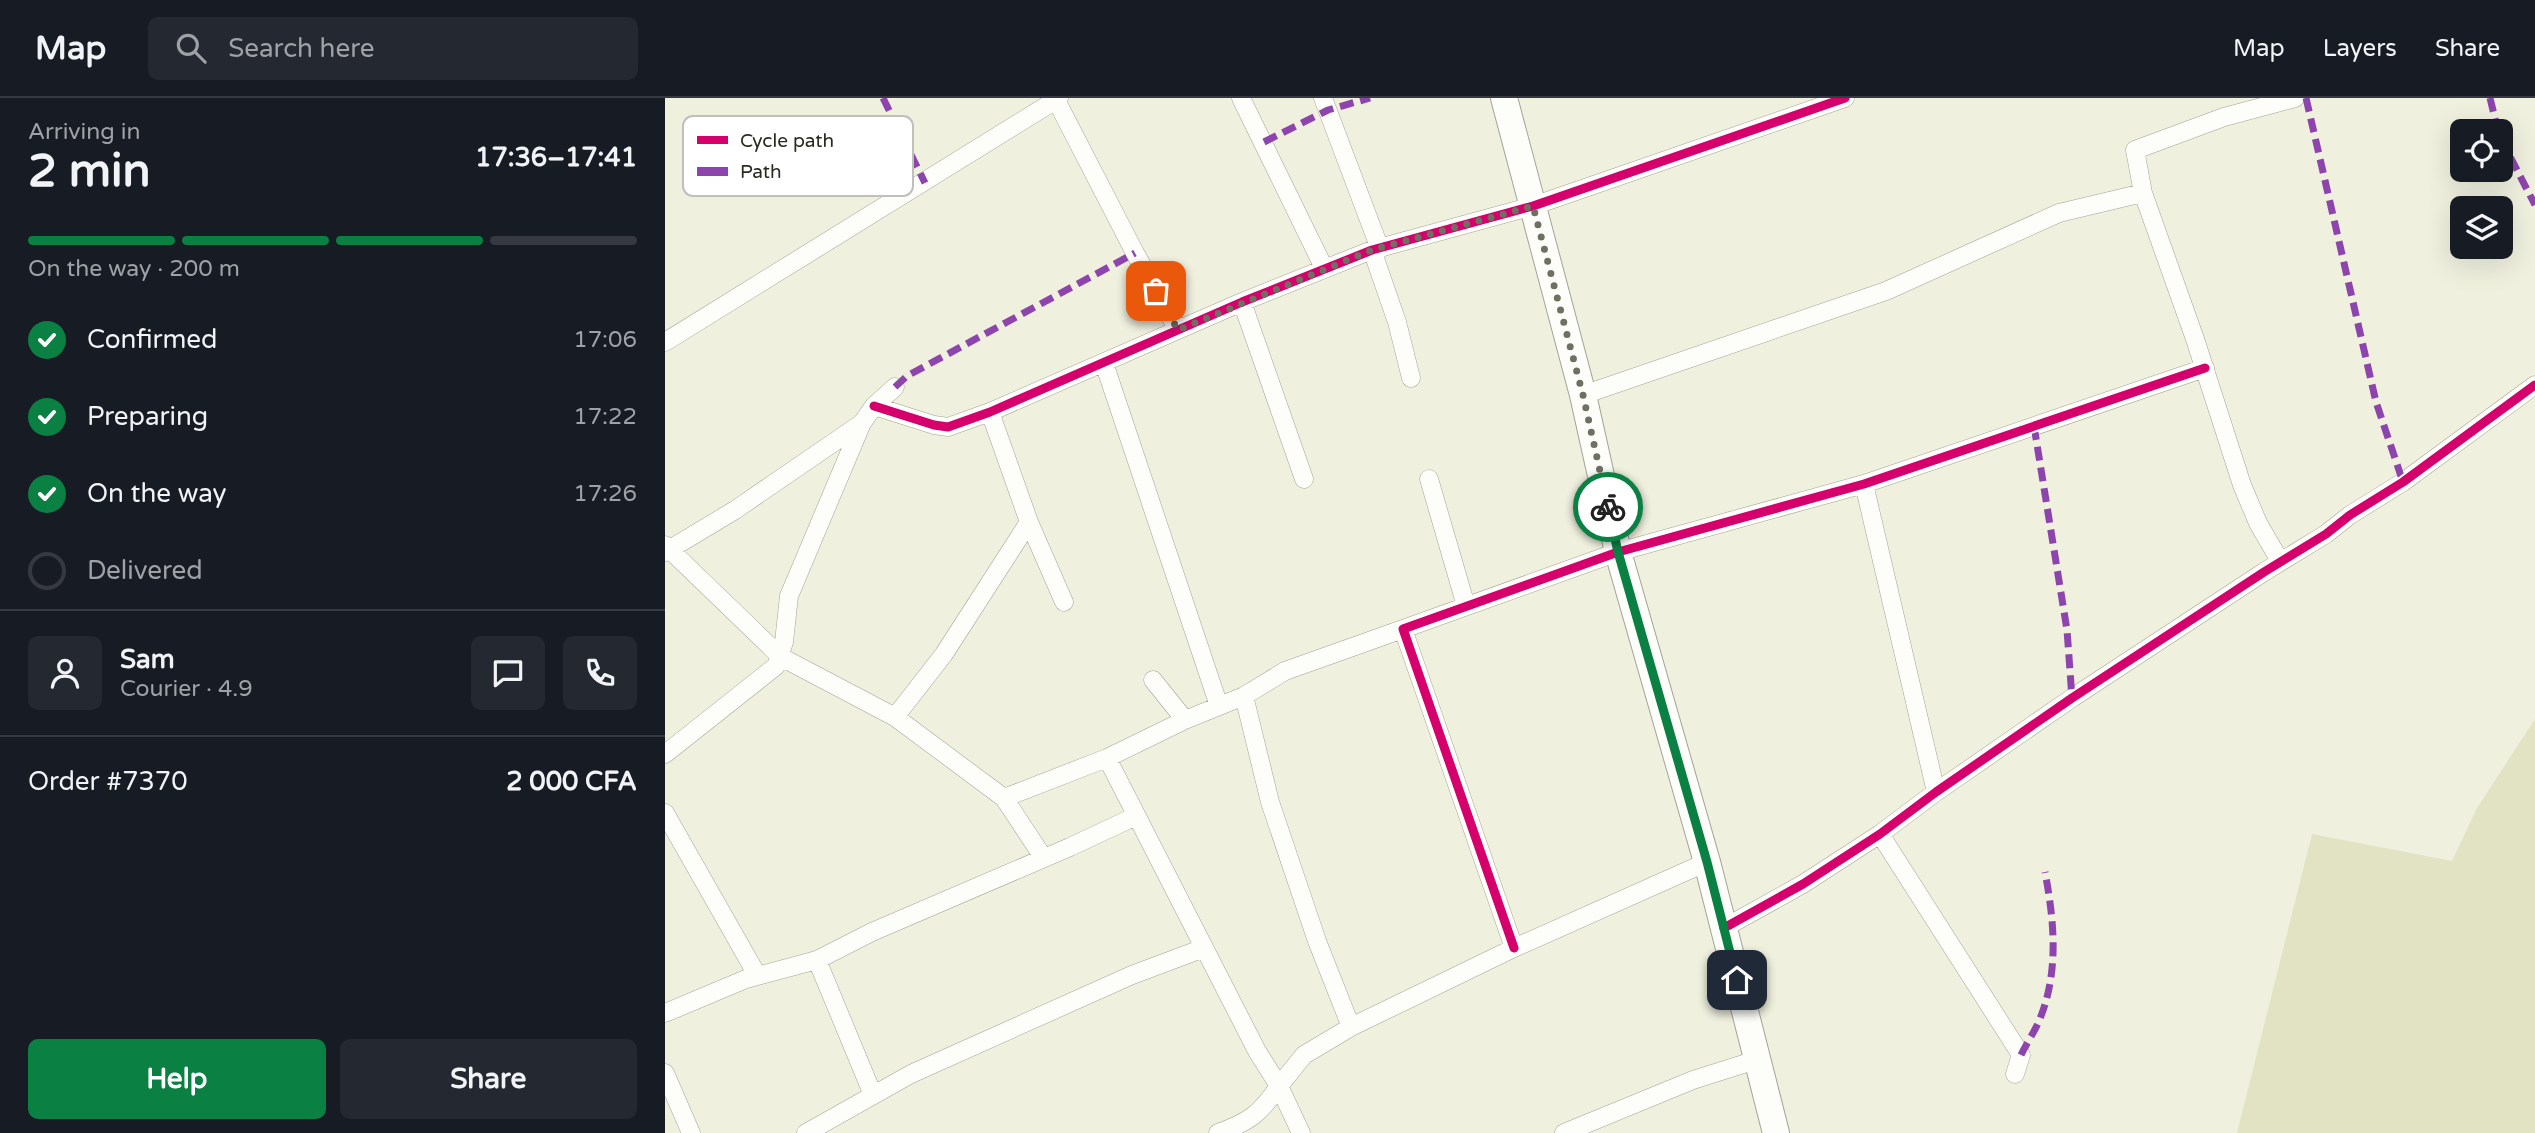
<!DOCTYPE html>
<meta charset="utf-8">
<style>
body{margin:0;font-family:"Varela Round",sans-serif;background:#242831;color:#f1f3f6;height:100vh;display:flex;flex-direction:column;font-size:26px;white-space:nowrap}
*{box-sizing:border-box;margin:0}
p{font-size:23px;color:#9ea1a6}
.icon{flex:none;width:38px;height:38px;fill:none;stroke:currentColor;stroke-width:2;stroke-linecap:round;stroke-linejoin:round}
.map{position:relative;flex:1;overflow:hidden}
.drawer{display:flex;flex-direction:column;background:#171b24;width:665px}
.drawer>*{flex:none}
.tools{position:absolute;left:1785px;top:21px;display:grid;gap:14px}
.tools a{display:grid;place-items:center;width:63px;height:63px;border-radius:10px;background:#171b24;box-shadow:0 7px 28px #0002;font-size:35px}
.pin{position:absolute;display:grid;place-items:center;width:60px;height:60px;color:#fff;margin:-30px;border-radius:14px;box-shadow:0 4px 10px #0006}
.courier{position:absolute;display:grid;place-items:center;width:70px;height:70px;margin:-35px;border:5px solid #0b8043;border-radius:50%;background:#fff;color:#222;box-shadow:0 2px 9px #0007}
.overview em{font-style:normal;font-weight:700}
.overview div{display:flex;flex-direction:column-reverse}
.overview{display:flex;align-items:center;justify-content:space-between;height:119px;padding:0 28px}
h1{font-size:46px;font-weight:700;line-height:52px}
.bar{display:grid;grid-template-columns:repeat(4,1fr);gap:10px 7px;align-content:center;height:84px;padding:0 28px}
.bar i{height:9px;border-radius:5px;background:#363941}
.bar .current{background:#0b8043}
.bar p{grid-column:span 4}
.line{display:flex;align-items:center;gap:18px;padding:0 28px;border-top:2px solid #363941}
.line div{flex:1}
.round{display:grid;place-items:center;flex:none;width:74px;height:74px;border-radius:10px;background:#242831}
ol{padding:0 28px;list-style:none}
li{display:flex;align-items:center;gap:21px;height:77px}
li p{margin-inline-start:auto}
li .icon{padding:7px;border-radius:50%;background:#0b8043;color:#fff;stroke-width:4}
li:last-child{color:#9ea1a6}
li i{width:38px;height:38px;border:4px solid #363941;border-radius:50%}
.cta{display:flex;gap:14px;margin-top:auto;padding:14px 28px}
.cta a{flex:1;height:80px;border-radius:10px;background:#0b8043;color:#fff;font-size:28px;font-weight:700;line-height:80px;text-align:center}
.cta a+a{background:#242831;color:#f1f3f6}
header{display:flex;align-items:center;gap:42px;box-sizing:border-box;height:98px;padding:0 35px;background:#171b24;border-bottom:2px solid #363941}
header strong{font-size:33px}
nav{display:flex;gap:38px;margin-inline-start:auto;font-size:24px}
.search{width:490px;height:63px;background:#242831;display:flex;align-items:center;gap:18px;box-sizing:border-box;padding:0 24px;border-radius:10px;color:#9ea1a6;font-size:26px}
main{display:flex;flex:1;min-height:0}
.map>svg:first-child{display:block}
.green{fill:#e1e3c3}
.lines{fill:none;stroke-linecap:round;stroke-linejoin:round}
.street-casing{stroke:#a3a496;stroke-width:19}
.secondary-casing{stroke:#a3a496;stroke-width:28}
.street{stroke:#fdfdfa;stroke-width:18}
.secondary{stroke:#fdfdfa;stroke-width:26}
.quiet{stroke:#8e44ad;stroke-width:7;stroke-dasharray:14 7;stroke-linecap:butt}
.cycleway-casing{stroke:#fff;stroke-width:13}
.cycleway{stroke:#d6006c;stroke-width:9}
.done{stroke:#6f7062;stroke-width:7;stroke-dasharray:0 12.6}
.route{stroke:#0b8043;stroke-width:9}
.key{fill:#fff;stroke:#bfbfbc;stroke-width:2}
.key-label{font-size:19px;fill:#2a2b1f}
</style>
<header>
<strong>Map</strong>
<div class="search"><svg class="icon" aria-label="search" viewBox="0 0 24 24"><circle cx="10" cy="10" r="6"/><path d="M15 15l6 6"/></svg>Search here</div>
<nav><a>Map</a><a>Layers</a><a>Share</a></nav>
</header>
<main>
<section class="drawer">
<div class="overview"><div><h1>2 min</h1><p>Arriving in</p></div><em>17:36–17:41</em></div>
<div class="bar"><i class="current"></i><i class="current"></i><i class="current"></i><i></i><p>On the way · 200 m</p></div>
<ol>
<li><svg class="icon" aria-label="check" viewBox="0 0 24 24"><path d="M5 12l5 5 9-10"/></svg>Confirmed<p>17:06</p></li>
<li><svg class="icon" aria-label="check" viewBox="0 0 24 24"><path d="M5 12l5 5 9-10"/></svg>Preparing<p>17:22</p></li>
<li><svg class="icon" aria-label="check" viewBox="0 0 24 24"><path d="M5 12l5 5 9-10"/></svg>On the way<p>17:26</p></li>
<li><i></i>Delivered</li>
</ol>
<div class="line" style="height:126px"><a class="round"><svg class="icon" aria-label="person" viewBox="0 0 24 24"><circle cx="12" cy="8" r="4"/><path d="M4 21q1-7 8-7t8 7"/></svg></a><div><b>Sam</b><p>Courier · 4.9</p></div><a class="round"><svg class="icon" aria-label="chat" viewBox="0 0 24 24"><path d="M4 5h16v11H9l-5 4z"/></svg></a><a class="round"><svg class="icon" aria-label="phone" viewBox="0 0 24 24"><path d="M5 4h4l2 5-3 2q2 4 5 5l2-3 5 2v4C11 20 4 13 5 4z"/></svg></a></div>
<div class="line" style="height:91px"><div>Order #7370</div><b>2 000 CFA</b></div>
<div class="cta"><a>Help</a><a>Share</a></div>
</section>
<div class="map">
<svg width="1870" height="1035" viewBox="0 0 1870 1035">
<rect width="100%" height="100%" fill="#eff0de"/>
<path class="green" d="M1870 621V1035H1572L1647 736 1787 763 1812 710Z"/>
<g class="lines">
<g class="street-casing">
<path id="street" d="M390 0 470 155 513 232
M576 0 659 170
M658 0 715 151
M707 152 732 224 746 280
M577 204 639 381
M0 244 394 0
M439 265 554 608
M918 297 1221 193 1394 115 1478 95
M209 308 269 327 283 329 325 314 577 204 707 152 868 108 1180 0
M325 314 364 424 399 504
M764 381 801 508
M1199 386 1271 694
M0 447 116 559 230 619 339 700 378 759
M0 454 70 412 197 325 209 308 230 289
M1615 463 1593 425 1577 387 1530 241 1478 95 1470 52 1559 19 1630 0
M488 582 520 622
M579 598 605 704 652 843 686 929
M230 619 279 556 364 424
M0 656 111 568 119 544 124 498 197 325
M442 660 592 953 614 988 639 957 686 929 849 850 1042 764
M339 700 442 660 520 622 579 598 620 573 738 531
M0 715 92 877
M1215 736 1356 957 1350 976
M1059 830 1138 786 1215 736 1271 694 1407 600 1599 474 1661 436 1685 417 1738 384 1870 287
M849 850 738 531 953 454 1199 386 1540 270
M152 862 208 997
M0 915 81 881 152 862 207 834 405 749 471 718
M0 975 26 1035
M614 988 636 1035
M141 1035 246 976 467 877 539 850
M553 1035C584 1024 595 1016 614 988
M899 1035 1028 982 1091 962"/>
</g>
<g class="secondary-casing">
<path id="secondary" d="M839 0 918 297 953 454 1042 764 1111 1035"/>
</g>
<use href="#street" class="street"/>
<use href="#secondary" class="secondary"/>
<path class="quiet" d="M218 0 260 85
M1641 0 1711 304 1738 384
M1825 0 1833 33
M1836 41 1870 107
M599 44 663 12 705 0
M230 289 242 278 470 155
M1369 328 1402 532 1407 600
M1356 957C1362 944 1371 932 1376 918 1394 871 1389 822 1380 774"/>
<g class="cycleway-casing">
<path id="cycleway" d="M209 308 269 327 283 329 325 314 577 204 707 152 868 108 1180 0
M1059 830 1138 786 1215 736 1271 694 1407 600 1599 474 1661 436 1685 417 1738 384 1870 287
M849 850 738 531 953 454 1199 386 1540 270"/>
</g>
<use href="#cycleway" class="cycleway"/>
</g>
<g class="lines">
<path class="done" d="M491 193 513 232 707 152 868 108 918 297 943 409"/>
<path class="route" d="M943 409 953 454 1042 764 1072 882"/>
</g>
<rect x="18" y="18" width="230" height="80" rx="10" class="key"/>
<rect x="32" y="38" width="31" height="8" fill="#d6006c"/>
<rect x="32" y="69" width="31" height="9" fill="#8e44ad"/>
<g class="key-label">
<text x="75" y="49">Cycle path</text>
<text x="75" y="80">Path</text>
</g>
</svg>
<div class="tools">
<a><svg class="icon" aria-label="locate" viewBox="0 0 24 24"><circle cx="12" cy="12" r="6"/><path d="M12 2v4M12 18v4M2 12h4M18 12h4"/></svg></a>
<a><svg class="icon" aria-label="layers" viewBox="0 0 24 24"><path d="M12 4l9 5-9 5-9-5zM3 14l9 5 9-5"/></svg></a>
</div>
<div class="pin" style="left:491px;top:193px;background:#ea580c"><svg class="icon" aria-label="bag" viewBox="0 0 24 24"><path d="M5 8h14l-1 12H6zM9 8a3 3 0 0 1 6 0"/></svg></div>
<div class="pin" style="left:1072px;top:882px;background:#1f2937"><svg class="icon" aria-label="home" viewBox="0 0 24 24"><path d="M3 11l9-7 9 7M6 9v11h12V9"/></svg></div>
<div class="courier" style="left:943px;top:409px"><svg class="icon" aria-label="bike" viewBox="0 0 24 24"><circle cx="6" cy="16" r="4"/><circle cx="18" cy="16" r="4"/><path d="M6 16l4-8h5l3 8M10 8l3 8H6M13 5h3"/></svg></div>
</div>
</main>
